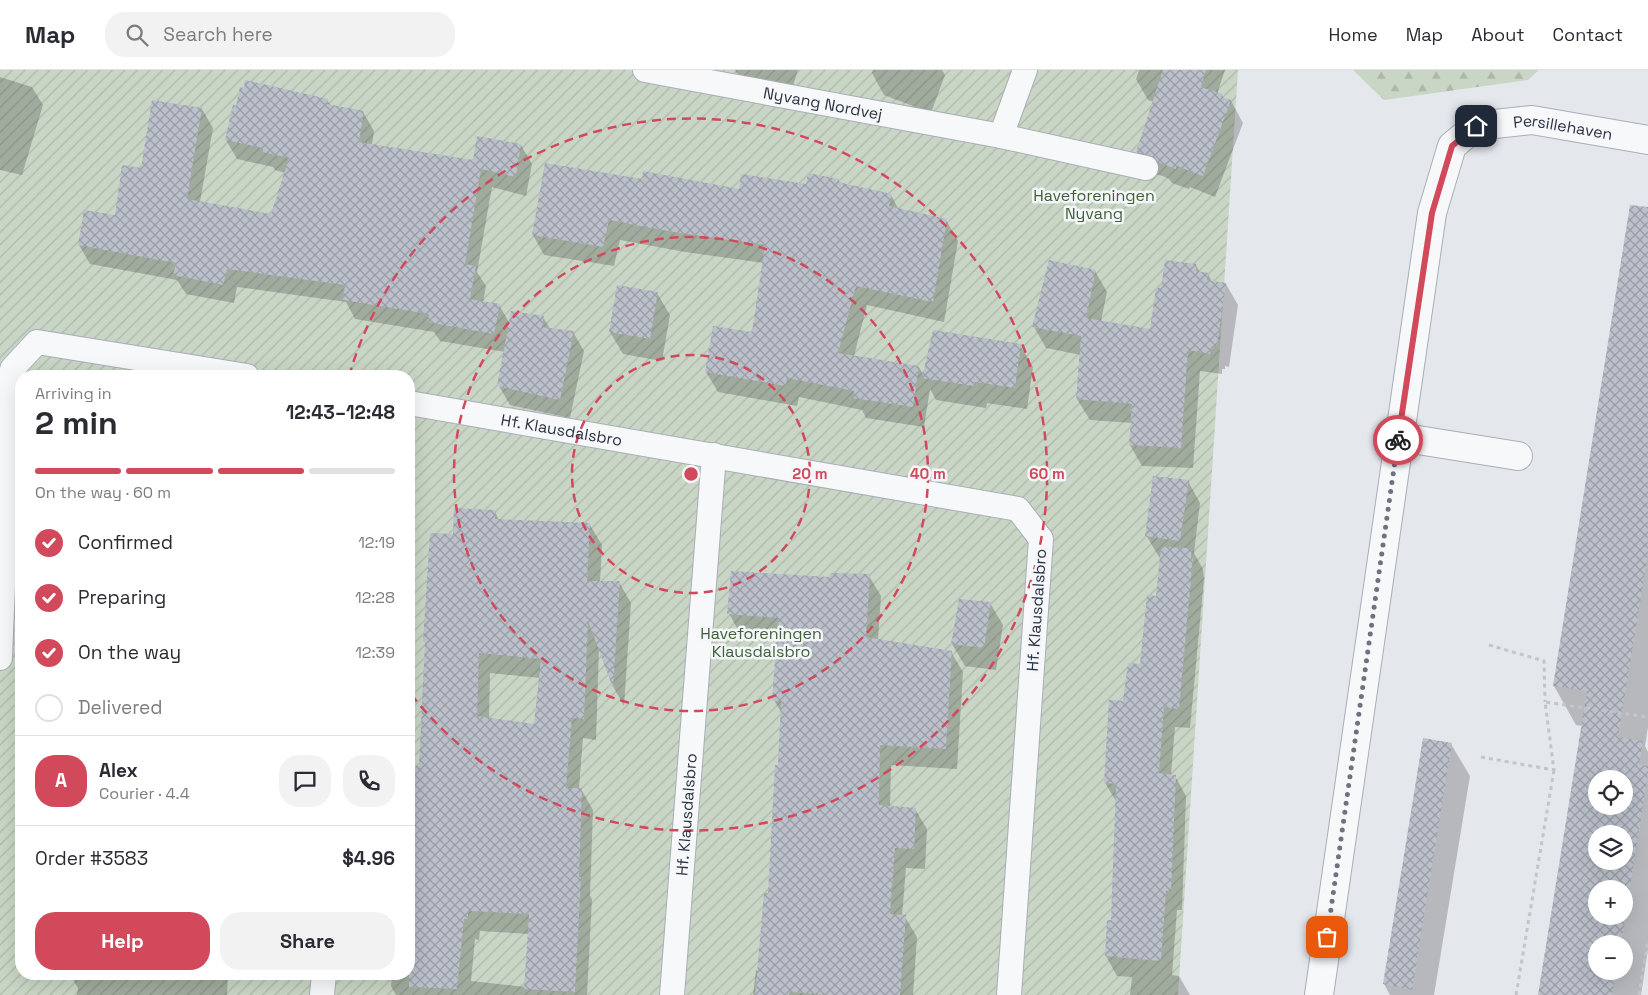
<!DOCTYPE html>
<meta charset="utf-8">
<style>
body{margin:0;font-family:"Space Grotesk",sans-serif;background:#f2f2f3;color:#2b2b33;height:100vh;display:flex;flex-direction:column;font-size:19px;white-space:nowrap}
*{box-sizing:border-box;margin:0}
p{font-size:16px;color:#7c7c81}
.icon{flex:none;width:28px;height:28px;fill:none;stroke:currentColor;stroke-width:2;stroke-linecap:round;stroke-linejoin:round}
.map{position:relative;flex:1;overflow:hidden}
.side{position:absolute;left:15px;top:300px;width:400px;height:610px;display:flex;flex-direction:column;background:#fff;border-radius:20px;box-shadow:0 5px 20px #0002}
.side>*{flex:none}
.tools{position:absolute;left:1588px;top:700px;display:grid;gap:10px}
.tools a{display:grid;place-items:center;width:45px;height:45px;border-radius:50%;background:#fff;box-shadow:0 5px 20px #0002;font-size:25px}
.pin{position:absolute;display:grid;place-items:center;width:42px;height:42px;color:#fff;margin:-21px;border-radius:10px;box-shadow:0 2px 8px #0006}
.courier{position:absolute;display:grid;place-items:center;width:50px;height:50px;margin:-25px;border:4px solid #d1495b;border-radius:50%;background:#fff;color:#222;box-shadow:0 1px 6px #0007}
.head em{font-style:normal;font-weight:700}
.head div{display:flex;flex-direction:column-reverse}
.head{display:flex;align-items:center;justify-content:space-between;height:85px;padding:0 20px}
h1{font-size:32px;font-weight:700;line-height:38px}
.bar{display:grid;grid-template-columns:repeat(4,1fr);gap:8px 5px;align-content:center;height:60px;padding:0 20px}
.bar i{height:6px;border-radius:4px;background:#e1e1e2}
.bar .current{background:#d1495b}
.bar p{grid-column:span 4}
.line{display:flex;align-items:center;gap:12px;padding:0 20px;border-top:1px solid #e1e1e2}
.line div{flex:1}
.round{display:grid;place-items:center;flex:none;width:52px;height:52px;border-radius:20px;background:#f2f2f3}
ol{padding:0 20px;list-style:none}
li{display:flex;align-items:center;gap:15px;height:55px}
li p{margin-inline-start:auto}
li .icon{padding:5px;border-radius:50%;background:#d1495b;color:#fff;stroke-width:4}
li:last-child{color:#7c7c81}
li i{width:28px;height:28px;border:2px solid #e1e1e2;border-radius:50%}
.button{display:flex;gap:10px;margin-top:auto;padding:10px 20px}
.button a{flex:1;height:58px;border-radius:20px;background:#d1495b;color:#fff;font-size:20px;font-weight:700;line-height:58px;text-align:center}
.button a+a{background:#f2f2f3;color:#2b2b33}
header{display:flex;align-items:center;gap:30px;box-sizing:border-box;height:70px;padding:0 25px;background:#fff;border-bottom:1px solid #e1e1e2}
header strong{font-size:24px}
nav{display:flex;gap:28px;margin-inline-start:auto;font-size:18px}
.search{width:350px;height:45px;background:#f2f2f3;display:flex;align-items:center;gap:12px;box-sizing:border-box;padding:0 18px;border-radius:20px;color:#7c7c81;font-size:19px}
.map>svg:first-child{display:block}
.forest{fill:url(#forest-firs)}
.garden{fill:url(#garden-furrows);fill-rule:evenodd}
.shadow{fill:#0003;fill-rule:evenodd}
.building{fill:url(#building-cross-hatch);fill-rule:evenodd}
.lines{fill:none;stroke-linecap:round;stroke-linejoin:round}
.lane-casing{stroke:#a9aeb7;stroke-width:26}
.street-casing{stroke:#a9aeb7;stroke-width:30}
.path{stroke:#c2c5cb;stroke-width:3;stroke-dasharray:4 4;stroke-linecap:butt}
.lane{stroke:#f7f8fa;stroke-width:24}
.street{stroke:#f7f8fa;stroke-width:28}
.done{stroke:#6c737f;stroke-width:5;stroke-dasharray:0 9}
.route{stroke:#d1495b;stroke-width:6}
.ring{fill:none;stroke:#d1495b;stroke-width:2.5;stroke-dasharray:9 6}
.labels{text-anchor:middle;stroke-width:5;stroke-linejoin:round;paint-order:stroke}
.street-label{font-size:16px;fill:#2b3445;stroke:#f4f6f9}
.park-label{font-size:16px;fill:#3f6138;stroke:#f4f6f9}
.centre{fill:#d1495b;stroke:#f4f6f9;stroke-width:2.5}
.ring-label{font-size:15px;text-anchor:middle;font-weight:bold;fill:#d1495b;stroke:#f4f6f9;stroke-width:5;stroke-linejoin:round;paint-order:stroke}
</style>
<header>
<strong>Map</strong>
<div class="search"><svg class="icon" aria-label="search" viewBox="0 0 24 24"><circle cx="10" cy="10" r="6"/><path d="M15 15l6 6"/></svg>Search here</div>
<nav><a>Home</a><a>Map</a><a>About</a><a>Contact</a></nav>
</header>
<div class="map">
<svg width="1648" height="925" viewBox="0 0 1648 925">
<defs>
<pattern id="forest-firs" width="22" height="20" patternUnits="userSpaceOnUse" patternTransform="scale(1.25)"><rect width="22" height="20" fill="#c9d6c5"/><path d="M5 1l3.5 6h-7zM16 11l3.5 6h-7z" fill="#adb8ab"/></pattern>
<pattern id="garden-furrows" width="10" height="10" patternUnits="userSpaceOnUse" patternTransform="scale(1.25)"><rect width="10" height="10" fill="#c9d6c5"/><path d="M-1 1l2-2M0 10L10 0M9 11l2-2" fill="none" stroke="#adb8ab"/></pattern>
<pattern id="building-cross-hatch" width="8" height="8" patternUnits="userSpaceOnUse" patternTransform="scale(1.25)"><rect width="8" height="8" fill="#bbc0ca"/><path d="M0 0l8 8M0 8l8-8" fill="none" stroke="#989da6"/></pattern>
</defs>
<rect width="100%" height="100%" fill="#e4e7ec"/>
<path class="forest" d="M1353 0H1539L1528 10 1384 30Z"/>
<path class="garden" d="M0 0H1238L1178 925H0ZM21 306H409V904H21Z"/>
<path class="shadow" d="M735 0H798L788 31 746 19Z
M873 0H942L945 5 931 43 884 25 872 3Z
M1139 0H1225L1217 24 1222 25 1225 30 1231 31 1243 53 1215 127 1190 117 1189 119 1172 113 1169 109 1163 106 1149 103 1137 81 1154 32 1148 30 1136 9Z
M0 7 32 17 43 35 22 105 0 100Z
M327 30 331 36 363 42 374 61 372 75 474 92 521 75 532 94 526 126 492 117 477 202 486 216 483 232 499 235 510 254 543 247 550 259 573 262 584 281 570 348 510 335 499 316 505 282 440 271 434 262 355 249 346 232 237 217 234 233 186 224 177 210 90 194 79 175 116 147 202 39 213 58 200 132 272 145 285 103 275 100 273 97 237 89 226 70 237 37Z
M643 110 740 120 807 115 838 110 841 114 891 125 899 140 946 150 958 171 944 252 867 235 854 286 919 297 924 306 1020 275 1033 297 1027 339 987 333 986 338 936 330 930 319 924 357 866 348 862 340 799 327 797 336 718 322 706 302 753 263 764 193 685 182 620 170 614 196 544 185 533 165Z
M1648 187V657L1645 676 1648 682V879L1641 925H1539L1583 656 1576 655 1554 616ZM1596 709H1624V736H1596ZM1596 764H1624V791H1596ZM1596 819H1624V846H1596ZM1596 874H1624V901H1596Z
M1196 195 1200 203 1208 204 1212 212 1226 214 1238 235 1229 297 1225 296V299H1222V304L1200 301 1193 398 1142 396 1130 375 1132 353 1090 350 1077 329 1081 285 1046 278 1034 257 1095 201 1107 222 1101 251 1151 260 1162 219Z
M657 223 670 245 662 291 623 284 610 262Z
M1188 411 1200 433 1194 483 1203 499 1204 509 1190 658 1175 657 1171 705 1175 706 1186 726 1182 840H1177L1172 905 1179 906 1190 925H1130L1132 907 1117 906 1106 886 1113 851 1117 733 1105 713 1110 631 1124 632 1141 595 1157 527 1161 488 1159 487 1146 465Z
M495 442 499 450 590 455 602 475 600 512H619L631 533 624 636 614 618 599 578 596 670 583 668 579 719H581L593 740 590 826 592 829 587 925H396L391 916 392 904H409V791L412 744 409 738V697L421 698 426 574 425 572 454 466ZM490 603 540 608 535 655 489 649ZM480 861 529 864 526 917 471 911 475 869 479 870Z
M869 506 881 526 878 570 951 582 963 602 957 699 891 695 890 737 915 739 927 759 925 799 906 798 902 846 905 847 917 867 913 925H753L756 900 759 901 770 825 780 696 782 644 774 630 778 567 740 564 729 543 831 508Z
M990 533 1003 555 996 600 965 596 952 574Z
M1451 674 1470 706 1434 925H1390L1384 914Z
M72 904H228L227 925H77L78 918 72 908Z"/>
<path class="building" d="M1163 0H1206L1201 17 1223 24 1222 27 1231 30 1203 106 1177 96 1176 99 1158 92 1155 88 1149 85 1136 82Z
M245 10 328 29 327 34 364 41 359 72 473 90 477 66 521 74 516 107 481 99 465 194 476 196 470 229 500 234 494 264 427 252 429 244 343 230 345 215 227 199 223 215 173 205 176 193 78 175 84 140 115 145 122 95 141 98 152 30 202 38 187 129 271 144 289 88 263 82V78L225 70 233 34 236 36 240 17 244 18Z
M545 93 642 109 643 101 739 119 741 104 806 114 808 103 839 109 838 112 892 124 889 136 947 149 933 232 856 216 838 283 919 296 913 337 853 328 854 321 787 308 786 316 705 302 713 256 752 262 765 175 673 162 609 150 603 177 532 165Z
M1630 135 1648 137V484L1618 667 1643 671 1639 695 1648 696V703L1621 874H1596V901H1616L1612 925H1538L1587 621 1553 616ZM1596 709H1624V736H1596ZM1596 764H1624V791H1596ZM1596 819H1624V846H1596Z
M1049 190 1096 200 1086 248 1150 259 1156 218H1161L1165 190 1196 194V201L1209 203 1207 210 1226 213 1217 276H1214V279L1211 278 1210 284 1188 280 1181 378 1129 375 1132 334 1076 329 1081 266 1032 257Z
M617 215 658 222 650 269 609 262Z
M511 241 544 246 542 257 574 261 560 330 497 316Z
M933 260 1021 274 1015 318 975 312 974 316 922 308Z
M1153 406 1189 410 1180 471 1145 466Z
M454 438 495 440V449L590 453 587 511H620L613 618 588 551 584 649 572 648 566 718H582L579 807H581L575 922 524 919 529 844 468 841V849H464L457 919 409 917V696H419L425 572H423L430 463 453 464ZM479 583 541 589 534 654 477 646Z
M1161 477 1192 478 1191 487 1193 488 1179 639 1164 637 1159 703 1176 705 1171 821H1166L1161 891 1105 886 1107 850H1111L1116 714 1104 713 1109 630 1123 631 1128 593 1140 594 1147 525 1156 526Z
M731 501 830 507V503L870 504 866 567 952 581 946 679 880 675 879 735 916 738 914 779 895 778 890 844 906 845 900 925H828L790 922 789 925H755L764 823H768L775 695H778L781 631H772L778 548 727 544Z
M959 529 991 532 984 578 951 574Z
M1423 668 1452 673 1412 920 1383 914Z"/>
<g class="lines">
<g class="lane-casing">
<g id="lane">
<path id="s1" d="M645 0 1001 66 1146 98"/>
<path d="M1001 66 1025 0"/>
<path id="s2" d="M409 333 1018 439 1041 469 1009 925"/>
<path d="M0 588 12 299 37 272 247 306"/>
<path d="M322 925 324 904"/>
<path id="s3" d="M672 925 714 385"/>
</g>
</g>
<g class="street-casing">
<g id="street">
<path d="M1399 367 1518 386"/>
<path id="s4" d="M1319 925 1432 143 1452 76 1476 56 1532 50 1648 70"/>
</g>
</g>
<path class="path" d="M1489 575 1544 591 1545 632
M1481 687 1554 700 1545 632 1648 647
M1516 925 1554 700
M1639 925 1648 871"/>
<use href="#lane" class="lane"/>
<use href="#street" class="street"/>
</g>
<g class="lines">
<path class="done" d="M1327 867 1398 370"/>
<path class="route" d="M1398 370 1432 143 1452 76 1476 56"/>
</g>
<g class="ring">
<circle cx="691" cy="404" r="119"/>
<circle cx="691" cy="404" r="237"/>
<path d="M349 306A356 356 0 1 1 410 623"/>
</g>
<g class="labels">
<g class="street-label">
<text dy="6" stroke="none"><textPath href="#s1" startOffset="181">Nyvang Nordvej</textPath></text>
<text dy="6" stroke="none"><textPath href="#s4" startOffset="979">Persillehaven</textPath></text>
<text dy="6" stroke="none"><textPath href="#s2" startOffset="155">Hf. Klausdalsbro</textPath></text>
<text transform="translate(1036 540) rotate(-86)" y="6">Hf. Klausdalsbro</text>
<text dy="6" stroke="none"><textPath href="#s3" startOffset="181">Hf. Klausdalsbro</textPath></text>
</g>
<g class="park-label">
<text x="1094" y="131">Haveforeningen<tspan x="1094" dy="18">Nyvang</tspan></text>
<text x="761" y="569">Haveforeningen<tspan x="761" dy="18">Klausdalsbro</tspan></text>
</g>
</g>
<circle cx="691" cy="404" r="8" class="centre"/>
<g class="ring-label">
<text x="810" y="409">20 m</text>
<text x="928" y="409">40 m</text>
<text x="1047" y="409">60 m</text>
</g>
</svg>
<div class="tools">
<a><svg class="icon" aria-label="locate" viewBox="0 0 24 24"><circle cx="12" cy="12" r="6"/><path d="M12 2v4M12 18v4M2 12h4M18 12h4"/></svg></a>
<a><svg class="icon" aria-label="layers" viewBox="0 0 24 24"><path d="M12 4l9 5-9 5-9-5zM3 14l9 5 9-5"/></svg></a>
<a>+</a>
<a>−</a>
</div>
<div class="pin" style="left:1327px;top:867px;background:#ea580c"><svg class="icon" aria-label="bag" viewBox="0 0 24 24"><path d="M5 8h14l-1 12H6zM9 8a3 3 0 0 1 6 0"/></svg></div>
<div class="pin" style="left:1476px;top:56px;background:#1f2937"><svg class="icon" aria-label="home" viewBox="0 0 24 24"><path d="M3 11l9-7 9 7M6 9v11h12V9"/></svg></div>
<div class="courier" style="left:1398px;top:370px"><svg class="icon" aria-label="bike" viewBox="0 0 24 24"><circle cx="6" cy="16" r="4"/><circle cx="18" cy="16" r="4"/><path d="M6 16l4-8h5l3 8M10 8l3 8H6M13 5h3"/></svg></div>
<section class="side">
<div class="head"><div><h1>2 min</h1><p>Arriving in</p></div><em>12:43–12:48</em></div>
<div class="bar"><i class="current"></i><i class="current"></i><i class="current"></i><i></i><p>On the way · 60 m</p></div>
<ol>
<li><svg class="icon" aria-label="check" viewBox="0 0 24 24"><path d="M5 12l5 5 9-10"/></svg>Confirmed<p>12:19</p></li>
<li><svg class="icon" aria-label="check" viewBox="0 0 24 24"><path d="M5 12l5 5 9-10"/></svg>Preparing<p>12:28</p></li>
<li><svg class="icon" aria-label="check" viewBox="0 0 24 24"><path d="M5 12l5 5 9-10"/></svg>On the way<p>12:39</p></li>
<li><i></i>Delivered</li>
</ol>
<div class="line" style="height:90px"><b class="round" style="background:#d1495b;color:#fff">A</b><div><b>Alex</b><p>Courier · 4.4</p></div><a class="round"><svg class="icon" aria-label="chat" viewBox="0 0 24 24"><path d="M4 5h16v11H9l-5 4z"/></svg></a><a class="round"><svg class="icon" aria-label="phone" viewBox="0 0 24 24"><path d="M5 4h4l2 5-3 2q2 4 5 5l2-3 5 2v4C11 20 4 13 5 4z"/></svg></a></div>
<div class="line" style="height:65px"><div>Order #3583</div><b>$4.96</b></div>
<div class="button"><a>Help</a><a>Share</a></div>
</section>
</div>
